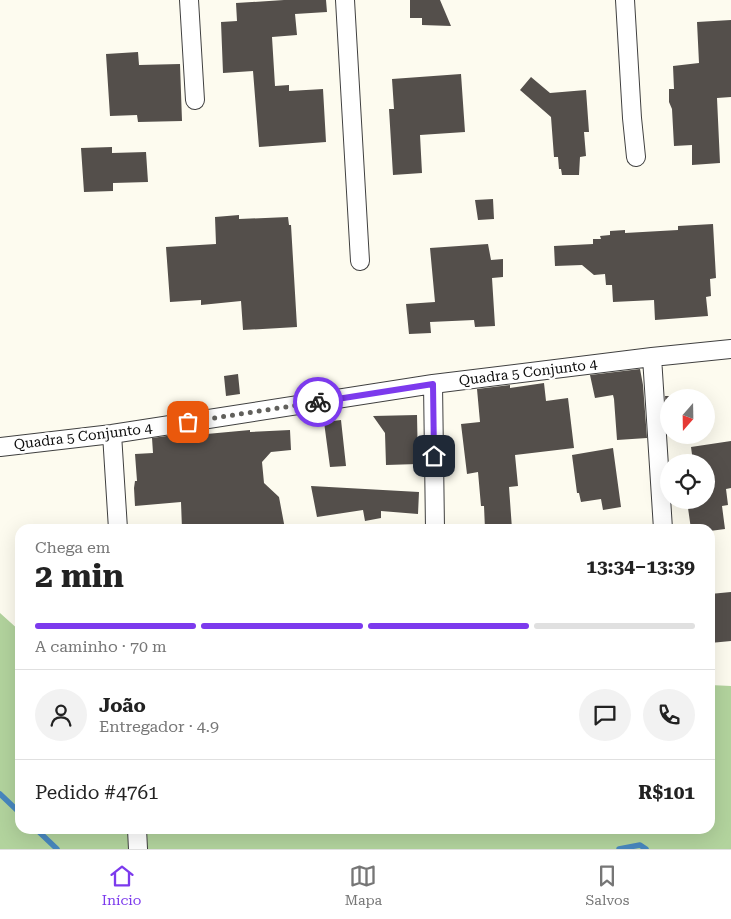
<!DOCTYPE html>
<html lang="pt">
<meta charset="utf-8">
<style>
body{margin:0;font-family:"Roboto Serif",serif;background:#f2f2f2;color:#222;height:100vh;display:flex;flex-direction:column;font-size:19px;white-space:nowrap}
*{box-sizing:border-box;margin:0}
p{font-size:16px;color:#767676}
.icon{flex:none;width:28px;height:28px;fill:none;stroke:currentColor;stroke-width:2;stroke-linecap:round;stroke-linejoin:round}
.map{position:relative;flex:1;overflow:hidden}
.side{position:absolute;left:15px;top:524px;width:700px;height:310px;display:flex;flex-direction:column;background:#fff;border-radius:15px;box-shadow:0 5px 20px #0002}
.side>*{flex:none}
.needle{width:32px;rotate:200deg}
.controls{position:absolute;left:660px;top:389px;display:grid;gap:10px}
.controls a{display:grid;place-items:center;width:55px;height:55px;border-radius:50%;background:#fff;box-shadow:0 5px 20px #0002;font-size:25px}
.pin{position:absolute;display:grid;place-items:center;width:42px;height:42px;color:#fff;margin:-21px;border-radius:10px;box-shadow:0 2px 8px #0006}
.courier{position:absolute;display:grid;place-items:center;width:50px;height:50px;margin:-25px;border:4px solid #7c3aed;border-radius:50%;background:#fff;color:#222;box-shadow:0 1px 6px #0007}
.head em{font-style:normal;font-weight:700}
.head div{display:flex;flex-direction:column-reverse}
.head{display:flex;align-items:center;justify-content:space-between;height:85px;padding:0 20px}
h1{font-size:32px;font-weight:700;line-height:38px}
.bar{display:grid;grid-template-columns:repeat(4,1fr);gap:8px 5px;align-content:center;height:60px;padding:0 20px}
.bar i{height:6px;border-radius:4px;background:#e0e0e0}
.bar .selected{background:#7c3aed}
.bar p{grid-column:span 4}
.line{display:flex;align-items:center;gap:12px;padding:0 20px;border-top:1px solid #e0e0e0}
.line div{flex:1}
.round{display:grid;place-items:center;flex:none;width:52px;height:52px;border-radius:26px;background:#f2f2f2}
.menu{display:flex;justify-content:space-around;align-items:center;height:70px;border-top:1px solid #e0e0e0;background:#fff;font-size:14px;color:#767676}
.menu a{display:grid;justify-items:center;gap:2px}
.menu .selected{color:#7c3aed}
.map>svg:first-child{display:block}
.forest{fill:#b2d39d}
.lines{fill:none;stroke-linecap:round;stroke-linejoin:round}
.stream{stroke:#4887be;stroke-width:5.5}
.building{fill:#544f4b}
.minor-casing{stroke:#404040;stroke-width:20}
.minor{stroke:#fff;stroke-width:18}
.done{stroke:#61605c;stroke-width:5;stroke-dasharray:0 9}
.route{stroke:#7c3aed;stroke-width:6}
.labels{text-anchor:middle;stroke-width:5;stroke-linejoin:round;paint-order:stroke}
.street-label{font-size:14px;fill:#0d0d0d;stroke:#fff}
</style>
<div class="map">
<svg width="731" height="849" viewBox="0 0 731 849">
<rect width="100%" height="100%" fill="#fdfbef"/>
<path class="forest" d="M0 613 20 631V829H710V685L731 686V849H0Z"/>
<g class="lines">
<path class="stream" d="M0 794 20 813
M36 829 57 849
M619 849 640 845 646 849"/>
</g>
<path class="building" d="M284 0H326L327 12 295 14 297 35 272 37 275 86 289 85V91L323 89 326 142 259 147 253 71 223 73 221 22 237 21 236 3Z
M410 0H440L451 26 422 25V18H410Z
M731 20V97L717 98 720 163 692 165V145L674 146 672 109 669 102V89H674L673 66 699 63 697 22Z
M138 52 139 65 180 64 182 121 138 122 137 115 110 116 106 54Z
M461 74 465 132 420 135 422 173 393 175 389 109H394L392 79Z
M531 77 550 93 586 90 589 132H584L586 156 580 157 579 175H562L561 169H559L558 157H554L551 117 520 90Z
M112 147V153L146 152 148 182 113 183V191L84 192 81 148Z
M493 199 494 219 478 220 475 200Z
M239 215V219L288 217 289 225H291L297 327 243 330 241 301 201 305V300L170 302 166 247 216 244 215 217Z
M713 224 716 278 710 279 711 296 706 297 708 316 655 320 654 300 613 302 612 285H606L605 274 594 275 582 265 555 266 554 246 593 244V239H601L600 236 610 235V231L625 230V233L678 230V226Z
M488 244 491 260 503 259V277L492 278 495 326 475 327 474 320 430 322 431 333 409 334 406 304 435 302 430 248Z
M640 369 643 385 647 438 617 440 614 399 613 395 595 398 590 375Z
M238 374 240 394 226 396 224 376Z
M544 383 546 401 568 398 574 448 515 455 518 486 509 487 512 529H485L484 506H481L478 472 467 474 461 424 480 422 477 389 510 385V388Z
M665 396H669V419H667Z
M417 415 418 464 386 465 385 433 373 416Z
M341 420 346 466 330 467 324 422Z
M250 430V432L290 430 291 450 271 452 262 462 264 483 279 497 285 529H182L181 502 135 506 134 488 135 481H137L135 454 153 453 152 438 174 435V437Z
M731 441V488L726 489 728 505 722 506 725 529 710 531V529H691L688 508H692V500H706V462H693L691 447Z
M613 448 621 507 603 510 601 499 581 502 579 493H577L572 455Z
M311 486 419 492 418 514 381 511V518L365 521 363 510 317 517Z
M731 592V641L710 643V594Z"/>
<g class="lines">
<g class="minor-casing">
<path id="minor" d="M189 0 195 100
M345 0 360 261
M625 0 632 118 636 157
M652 357 663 529
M433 384 435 529
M112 434 118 529
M0 447 112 434 433 384 652 357 731 349
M137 829 138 849"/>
</g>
<use href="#minor" class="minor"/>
</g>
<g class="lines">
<path class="done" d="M188 422 318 402"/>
<path class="route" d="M318 402 433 384 434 456"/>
</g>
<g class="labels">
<g class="street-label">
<text transform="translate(528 372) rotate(-7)" y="5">Quadra 5 Conjunto 4</text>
<text transform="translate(83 436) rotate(-7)" y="5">Quadra 5 Conjunto 4</text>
</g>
</g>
</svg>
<div class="controls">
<a><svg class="needle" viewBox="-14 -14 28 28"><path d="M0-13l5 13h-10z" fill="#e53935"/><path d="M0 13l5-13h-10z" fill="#767676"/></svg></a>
<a><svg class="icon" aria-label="locate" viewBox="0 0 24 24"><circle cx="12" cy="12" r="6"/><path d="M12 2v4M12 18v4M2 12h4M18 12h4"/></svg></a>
</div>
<div class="pin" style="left:188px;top:422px;background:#ea580c"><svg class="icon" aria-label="bag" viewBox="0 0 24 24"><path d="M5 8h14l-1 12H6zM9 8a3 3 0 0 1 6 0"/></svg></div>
<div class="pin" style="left:434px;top:456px;background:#1f2937"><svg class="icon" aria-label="home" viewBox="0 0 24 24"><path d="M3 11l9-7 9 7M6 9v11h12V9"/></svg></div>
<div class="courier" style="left:318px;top:402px"><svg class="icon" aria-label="bike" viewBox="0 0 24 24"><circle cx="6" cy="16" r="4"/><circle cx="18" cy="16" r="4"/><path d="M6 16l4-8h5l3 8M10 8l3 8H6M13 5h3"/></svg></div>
<section class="side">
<div class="head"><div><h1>2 min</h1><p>Chega em</p></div><em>13:34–13:39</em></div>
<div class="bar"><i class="selected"></i><i class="selected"></i><i class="selected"></i><i></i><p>A caminho · 70 m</p></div>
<div class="line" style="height:90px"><a class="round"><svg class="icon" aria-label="person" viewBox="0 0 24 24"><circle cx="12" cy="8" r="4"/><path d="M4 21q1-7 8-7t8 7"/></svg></a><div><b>João</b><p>Entregador · 4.9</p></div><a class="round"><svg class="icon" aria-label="chat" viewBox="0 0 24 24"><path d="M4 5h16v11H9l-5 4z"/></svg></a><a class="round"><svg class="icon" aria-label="phone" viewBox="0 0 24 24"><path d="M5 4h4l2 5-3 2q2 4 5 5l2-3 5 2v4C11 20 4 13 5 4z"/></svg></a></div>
<div class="line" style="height:65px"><div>Pedido #4761</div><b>R$101</b></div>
</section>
</div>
<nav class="menu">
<a class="selected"><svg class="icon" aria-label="home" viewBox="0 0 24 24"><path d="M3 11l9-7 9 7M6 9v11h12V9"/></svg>Início</a>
<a><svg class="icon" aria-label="map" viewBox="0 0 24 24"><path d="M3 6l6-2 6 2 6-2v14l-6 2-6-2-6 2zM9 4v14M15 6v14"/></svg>Mapa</a>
<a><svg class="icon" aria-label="saved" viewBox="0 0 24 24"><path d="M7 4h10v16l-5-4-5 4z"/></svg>Salvos</a>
</nav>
